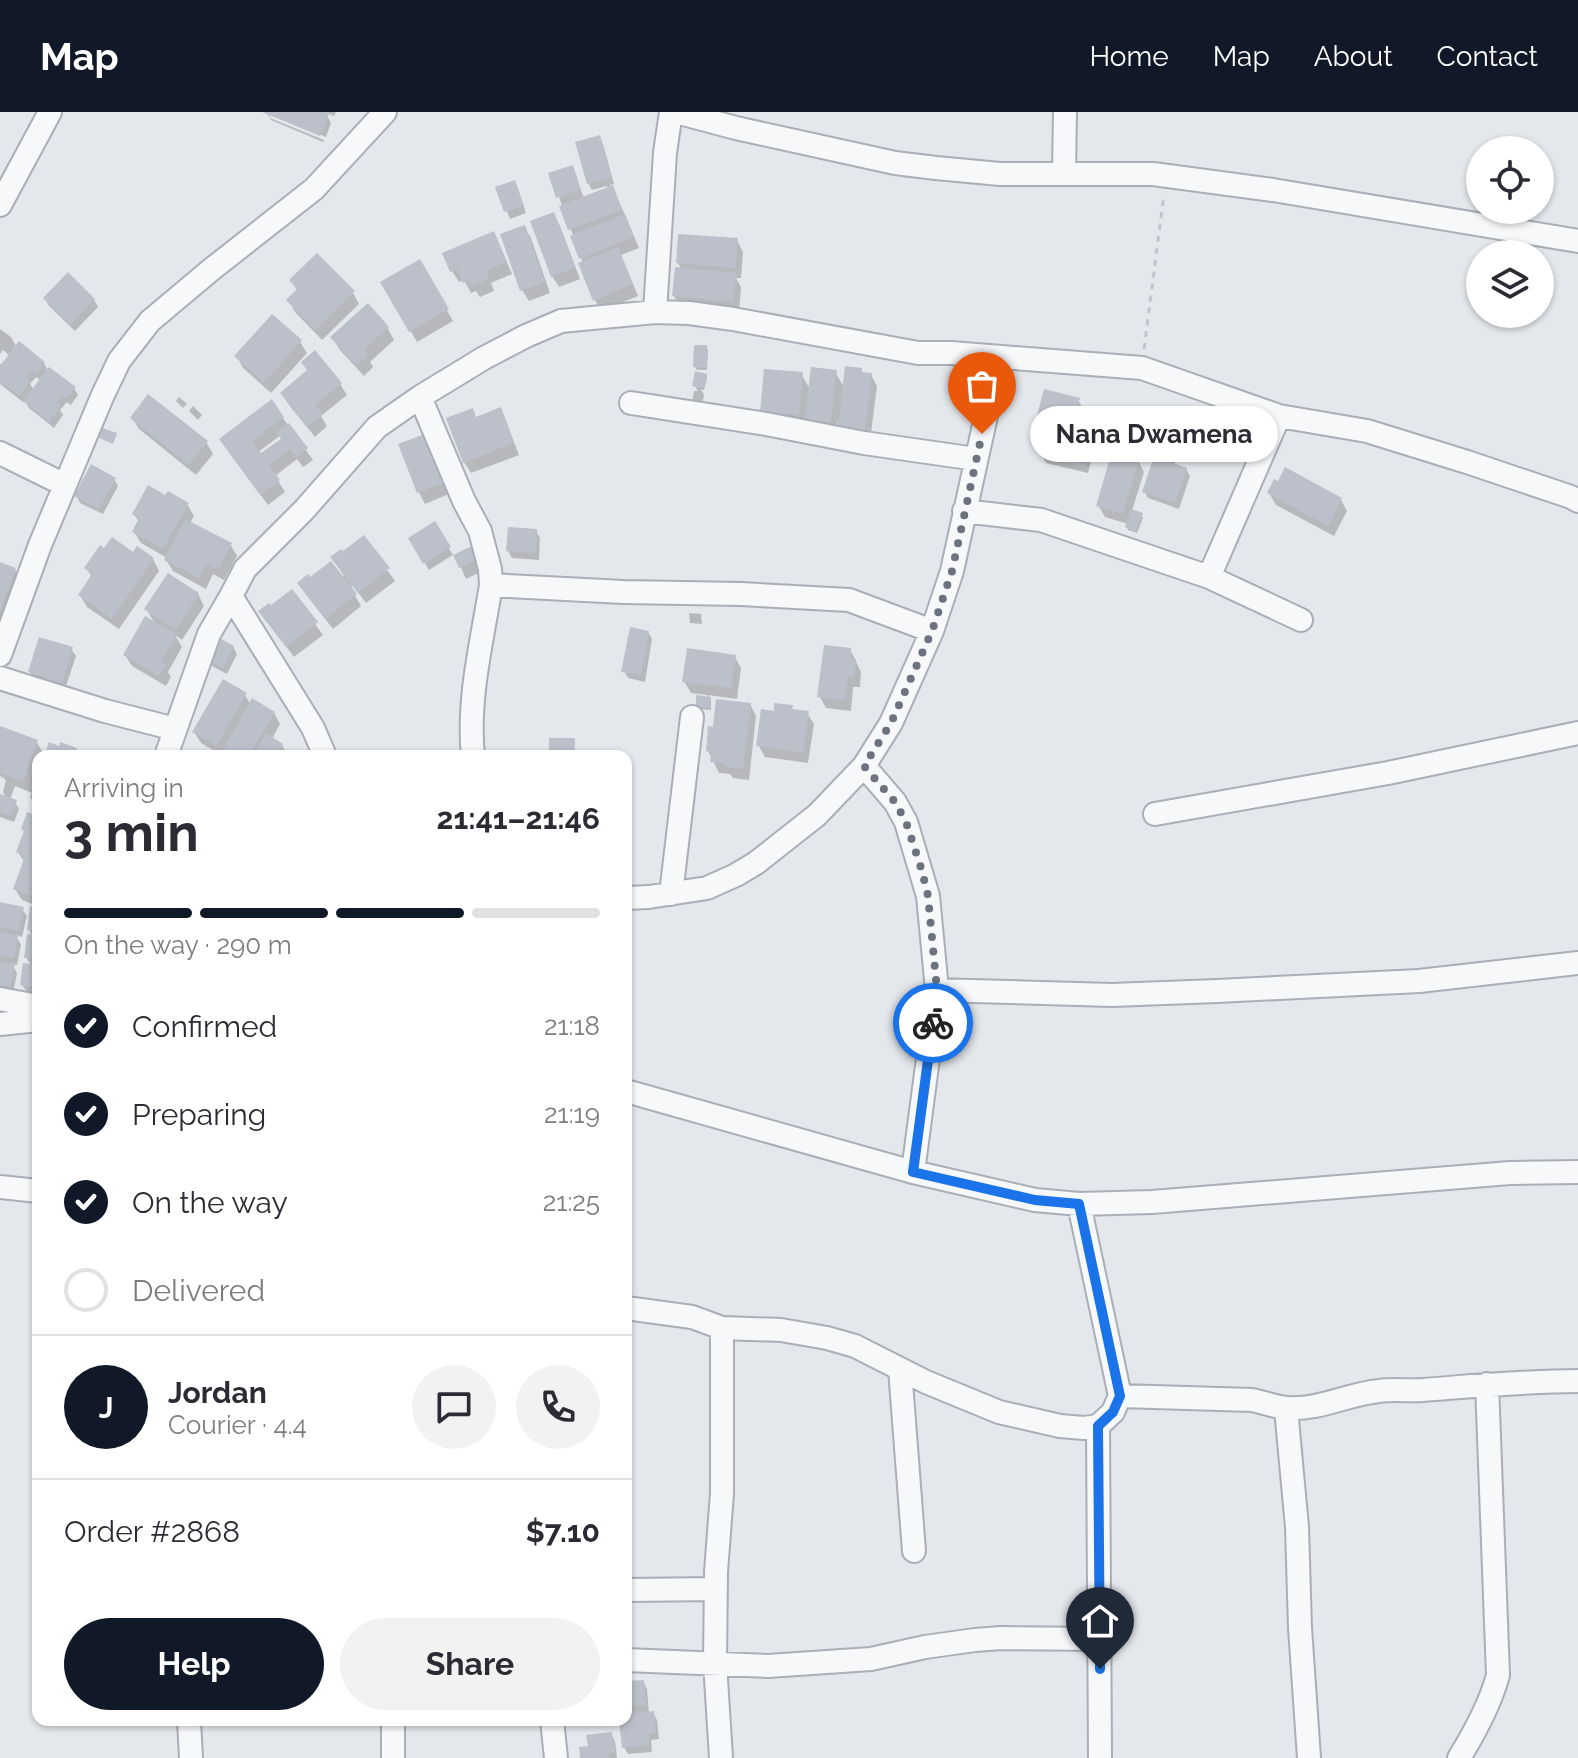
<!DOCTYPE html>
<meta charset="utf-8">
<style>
body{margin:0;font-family:Raleway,sans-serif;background:#f2f2f3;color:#2b2b33;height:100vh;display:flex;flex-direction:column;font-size:30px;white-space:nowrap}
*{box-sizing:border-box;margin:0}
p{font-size:26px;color:#7c7c81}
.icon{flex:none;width:44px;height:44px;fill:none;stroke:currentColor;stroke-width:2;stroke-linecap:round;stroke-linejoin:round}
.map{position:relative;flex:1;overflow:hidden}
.panel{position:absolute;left:32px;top:638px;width:600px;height:976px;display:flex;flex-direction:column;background:#fff;border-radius:16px;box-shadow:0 2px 6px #0004}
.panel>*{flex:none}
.fabs{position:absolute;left:1466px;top:24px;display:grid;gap:16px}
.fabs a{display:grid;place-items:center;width:88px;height:88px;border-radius:50%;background:#fff;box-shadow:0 2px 6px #0004;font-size:40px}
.pin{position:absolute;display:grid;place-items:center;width:68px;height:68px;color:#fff;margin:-82px -34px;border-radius:50% 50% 50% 0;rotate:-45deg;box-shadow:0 0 8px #0007}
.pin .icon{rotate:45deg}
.courier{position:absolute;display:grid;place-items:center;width:80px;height:80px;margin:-40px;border:6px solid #1a73e8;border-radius:50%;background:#fff;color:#222;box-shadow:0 2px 10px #0007}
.bubble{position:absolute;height:56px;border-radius:28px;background:#fff;box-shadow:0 2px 6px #0004;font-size:26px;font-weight:700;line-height:56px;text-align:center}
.summary em{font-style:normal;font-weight:700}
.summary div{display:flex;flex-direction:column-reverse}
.summary{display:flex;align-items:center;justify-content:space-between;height:136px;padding:0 32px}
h1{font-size:52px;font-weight:700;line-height:60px}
.bar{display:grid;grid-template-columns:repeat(4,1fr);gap:12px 8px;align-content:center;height:96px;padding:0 32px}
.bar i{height:10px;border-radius:6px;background:#e1e1e2}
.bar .selected{background:#111827}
.bar p{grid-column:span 4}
.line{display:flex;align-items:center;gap:20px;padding:0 32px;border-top:2px solid #e1e1e2}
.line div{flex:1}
.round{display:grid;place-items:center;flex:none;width:84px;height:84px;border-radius:42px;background:#f2f2f3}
ol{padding:0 32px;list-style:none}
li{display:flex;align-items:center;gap:24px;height:88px}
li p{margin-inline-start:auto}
li .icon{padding:8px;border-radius:50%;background:#111827;color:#fff;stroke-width:4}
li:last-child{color:#7c7c81}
li i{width:44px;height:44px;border:4px solid #e1e1e2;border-radius:50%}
.cta{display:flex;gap:16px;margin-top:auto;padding:16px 32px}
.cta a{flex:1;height:92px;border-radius:48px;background:#111827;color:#fff;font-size:32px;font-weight:700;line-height:92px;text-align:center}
.cta a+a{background:#f2f2f3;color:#2b2b33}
header{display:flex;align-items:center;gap:48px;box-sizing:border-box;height:112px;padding:0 40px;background:#111827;color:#fff}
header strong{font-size:38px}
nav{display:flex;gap:44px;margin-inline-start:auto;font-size:28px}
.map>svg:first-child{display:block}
.shadow{fill:#0003;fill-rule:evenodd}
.building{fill:#bbc0ca}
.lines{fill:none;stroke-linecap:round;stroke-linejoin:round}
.minor-casing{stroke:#a9aeb7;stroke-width:26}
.path{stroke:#c2c5cb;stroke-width:3;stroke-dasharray:6 6;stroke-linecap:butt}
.minor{stroke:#f7f8fa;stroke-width:22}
.done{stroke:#6c737f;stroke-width:8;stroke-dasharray:0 14.4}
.route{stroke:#1a73e8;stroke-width:10}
</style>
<header>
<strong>Map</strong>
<nav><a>Home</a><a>Map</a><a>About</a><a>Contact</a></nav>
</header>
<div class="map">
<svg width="1578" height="1646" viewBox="0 0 1578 1646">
<rect width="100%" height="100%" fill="#e4e7ec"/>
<path class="shadow" d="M267 0H336L334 4 325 0 331 11 326 25 270 1V6L324 28 323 30 271 8Z
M599 25 603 32 614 72 610 73 618 87 639 136 621 143 638 184 601 199 595 188 583 151 551 63 572 56 584 86 608 77 607 74 592 78 588 71Z
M498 76 518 78 526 101 510 107Z
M553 103 560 114 580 167 559 175 552 164Z
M524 115 531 126 550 181 529 189 522 178Z
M737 128 743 140 741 166H736L741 175 739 200 681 195 674 184 682 158 678 151Z
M499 132 512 162 491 171 494 179 480 185 476 179 471 181 464 168 459 170 452 159Z
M419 149 453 209 417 230 383 171Z
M291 168 353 181 359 192 322 228 295 200 289 188 298 180Z
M45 187 94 188 98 195 75 219 49 194Z
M368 194 388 217 394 228 370 250 373 255 364 264 339 237 333 226Z
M0 217 11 225 17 236 44 251 48 259 74 276 78 283 71 293 67 290 60 298 63 303 54 316 29 296 25 289 23 290 0 272V251L2 255 10 244 3 238 0 242ZM36 265 41 268 34 278 30 272Z
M300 230 307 241 271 281 243 256 237 244Z
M706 235 708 238 707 258H697L695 255Z
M835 260 844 275 871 263 877 274 870 329 846 326 837 310 835 324 768 310 762 299 801 262 810 277Z
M706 263 707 266 704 278 701 277 704 283 702 295 692 291 694 279H698L694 273Z
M340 272 347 283 321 304 327 314 315 325 289 293 282 281Z
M179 285 187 292 183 296 176 289Z
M1078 288 1082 295 1073 330 1040 321 1036 314Z
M193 294 202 303 198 308 189 299Z
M500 298 506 309 519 343 471 361 464 350Z
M132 306 206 330 213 342 196 363 139 317Z
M283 306 313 348 303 355 297 347 275 364 285 380 268 393 228 339ZM281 323 283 328 261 344 258 340Z
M1180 313 1184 320 1174 353 1186 357 1190 364 1179 397 1148 386 1144 379 1155 348 1117 338 1113 331 1155 315 1161 326ZM1156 337 1163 350 1153 346Z
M400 333 430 335 449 382 425 392 419 380Z
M1088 339 1092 346 1088 361 1046 351 1042 343Z
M1138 348 1144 360 1132 399 1141 403 1143 406 1137 421 1128 418 1127 415 1128 412 1105 405 1098 393Z
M114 367 118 374 103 402 80 391 76 383Z
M1269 381 1341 388 1347 399 1334 424 1276 393Z
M187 392 194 404 190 411 230 432 237 444 224 468 213 462 206 477 173 459 166 448 167 446 141 431 134 420 139 410 134 402Z
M434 412 453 443 429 458 410 426Z
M536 419 540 426 539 448 512 446 508 439Z
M364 426 395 469 366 491 353 474 350 475 361 494 333 517 306 482 310 467 344 464 333 446 343 442Z
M471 437 480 460 466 467 456 444Z
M133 443 153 447 159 459 119 517 87 495 80 483 92 466 87 456Z
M0 452 15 458 21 469 0 524Z
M292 480 323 523 294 545 261 500 271 496Z
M198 482 204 494 182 528 175 523 182 535 168 560 171 565 166 574 132 554 125 543 155 512 147 498Z
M689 501 701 502 702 512 690 511Z
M648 520 652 527 645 570 628 566 624 559Z
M233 535 237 542 227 562 212 554 208 547Z
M71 537 76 544 65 577 34 567 30 560Z
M850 537 861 560 860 575H853L851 599 826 596 820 585Z
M735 545 741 556 737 587 708 583 711 589V598L699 597 698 594 707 586V583L691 581 684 569Z
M245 583 251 593 274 601 280 612 272 627 282 633 286 640 283 644H229L226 639 223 644 201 631 194 620Z
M750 592 756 604 749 668 733 666 730 662 719 661 708 639 714 617Z
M791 595 794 599 807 601 814 612 808 651 765 645 759 634 775 601Z
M0 616 36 629 45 644H38V697L30 685 32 681 15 674 10 688 15 690 19 697 14 710 0 705V684L7 687 3 680 6 668 0 664Z
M38 706V794L22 788 15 777 25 751 18 740 25 721 23 717Z
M0 792 22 797 27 804 22 825 16 823 21 833 17 853 12 852 17 861 13 882 0 879Z
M38 797V882L27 880 22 873 32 854 26 845 33 825 29 818Z
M643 1570 647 1577 649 1602 653 1601 657 1608 659 1627 651 1628 652 1640 628 1642 624 1635 621 1608H626V1604H628L626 1601V1571Z
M611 1622 615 1629 617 1646H582L590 1636Z"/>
<path class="building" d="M262 0H324L329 2 320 24Z
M600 23 611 65 587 72 575 30Z
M573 53 581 78 556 86 548 61Z
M515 68 524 94 504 100 495 75Z
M613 73 622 98 568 118 559 94Z
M554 100 575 155 551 165 530 109Z
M625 102 634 125 579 147 570 124Z
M525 113 545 170 520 179 500 122Z
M494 119 507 150 486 159 489 167 472 175 469 169 463 171 457 157 450 160 442 141Z
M678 122 738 126 736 156 676 151Z
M618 135 633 172 593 189 578 151Z
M317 141 355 179 315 218 286 188 297 177 289 168Z
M420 147 449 197 409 220 380 170Z
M675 155 736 161 733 190 672 184Z
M68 160 95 187 70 213 43 186Z
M368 191 389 215 364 238 368 243 356 254 330 225Z
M272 202 302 228 264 271 234 244Z
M19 229 45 250 36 262 32 259 26 266 31 269 19 284 0 270V254Z
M694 233H707V256L693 255Z
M315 238 342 271 315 293 322 302 307 315 280 281 307 258 301 250Z
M845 254 862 256V260L872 261 865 318 838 315Z
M49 255 76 275 66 287 62 284 57 291 61 294 49 310 23 289Z
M811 255 837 258 830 314 804 311Z
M764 257 803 260 799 303 760 300Z
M695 259 707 262 704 276 692 274Z
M1044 277 1080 286 1070 324 1034 315Z
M148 282 208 329 189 353 130 306Z
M272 287 284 305 252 329 261 341 281 327 276 320 289 311 308 336 296 345 290 337 269 353 280 368 260 383 219 327Z
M501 295 514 331 463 351 446 306 473 296 476 305Z
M1118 304 1156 313 1150 341 1111 331Z
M1165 306 1181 311 1171 345 1155 340Z
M102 316 117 321 113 332 99 326Z
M425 322 444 371 417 381 398 332Z
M1045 326 1089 337 1084 355 1040 344Z
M1112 339 1139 347 1123 402 1096 394Z
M1154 344 1187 356 1175 391 1142 380Z
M91 352 116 366 99 397 74 384Z
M1285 355 1342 386 1328 414 1267 381 1274 367 1278 369Z
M148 373 165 383 168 379 189 391 163 437 132 420 139 406 132 402Z
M1131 397 1143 401 1136 420 1125 415Z
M185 407 232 431 218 458 207 452 199 466 164 448Z
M435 409 451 435 423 452 408 426Z
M508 415 537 417 536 441 506 439Z
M364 423 390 456 358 481 330 445 341 437 343 439Z
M112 425 133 440 137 434 154 446 112 507 78 483 92 462 84 456 100 433 104 436Z
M472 434 478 447 459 456 453 443Z
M331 449 357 482 325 507 297 471 308 462 310 465Z
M0 450 16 456 0 499Z
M168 461 199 481 176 518 144 497Z
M292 477 318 510 286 535 258 499 269 491 271 493Z
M145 504 177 522 161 549 166 552 159 564 123 543Z
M630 515 649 519 641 563 621 560Z
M39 525 73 535 62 571 28 560Z
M217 525 234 534 223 556 205 547Z
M824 533 851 536 850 546 856 547 854 565 848 564 845 588 817 585Z
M687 536 736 543 731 576 682 570Z
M223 567 247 581 216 634 192 620Z
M696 583 711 585 710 596 696 595Z
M252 586 275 600 249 644H234L223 638Z
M716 587 751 591 743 657 724 655 725 651 710 650 711 640 706 639 708 614 713 615Z
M774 591 793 593 792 597 809 599 803 641 756 634 761 597 774 599Z
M0 614 38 628 23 670 0 661 1 657 0 656Z
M266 621 283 632 276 644H253Z
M549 626H575V644H549Z
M49 630 59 634 60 630 77 636 74 644H44Z
M0 682 17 688 11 704 0 700Z
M27 700 38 704V786L13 777 25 744 16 740 24 719 21 717Z
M0 790 24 795 19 819 0 815Z
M30 794 38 795V819L27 818Z
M0 820 18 824 14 846 0 844Z
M27 822 38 823V847L24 846Z
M0 849 15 852 10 875 0 873Z
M23 851 38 853V876L20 873Z
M644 1568 646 1593 626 1594V1569Z
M654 1599 656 1621H649L650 1633 622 1636 619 1608H626V1602Z
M612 1620 615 1640 609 1641 610 1646H580L579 1635 588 1634 586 1623Z"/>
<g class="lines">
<g class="minor-casing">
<path id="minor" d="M676 0 736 16 895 51 936 56 1000 62H1153L1273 78 1578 129
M1064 62 1065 0
M0 93 50 0
M655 200 665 41 671 0
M420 285 464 389 480 419 490 457 491 473C482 529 467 588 473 644
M631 291 766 312 864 331 976 347
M0 341 65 373
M964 399 1041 408 1209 465 1301 508
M1209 465 1279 304
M491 473 623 480 741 482 849 488 932 519
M231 484 313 616 325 644
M0 543 40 433 102 285 119 249 150 209 212 157 314 77 385 0
M0 566 105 599 175 617
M166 644 209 522 231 484 245 457 304 398 377 315 420 285 484 246 526 224 561 209 655 200 689 201 733 207 918 241H951L1142 256 1279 304 1367 319 1467 350 1571 385 1578 389
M864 654 895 690 906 710 928 784 937 878 913 1060
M1155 702 1388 661 1578 621
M671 782 692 605
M626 786 649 785 707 776 736 763 756 751 817 703 864 654 891 611 932 519 952 459 999 245
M937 878 1112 883 1217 879 1419 869 1578 851
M0 887 38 894
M0 912 38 908
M626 979 913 1060 1035 1088 1079 1092 1152 1090 1510 1061 1578 1060
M0 1075 38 1079
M626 1196 692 1205 722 1216 781 1218 827 1226 855 1234 926 1270 999 1300 1060 1314 1084 1316 1098 1314 1113 1300 1120 1284 1079 1092
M900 1257 914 1439
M1120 1284 1252 1288C1263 1290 1279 1296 1288 1296 1320 1298 1348 1282 1379 1279 1394 1277 1408 1279 1423 1278 1475 1274 1526 1269 1578 1269
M1286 1297 1297 1415 1300 1516 1309 1646
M1098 1314 1100 1646
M626 1478 716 1477
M626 1548 768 1554 871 1547 925 1535 975 1528 1001 1526 1100 1527
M189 1608 191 1646
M393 1608V1646
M552 1608 556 1646
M721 1646 715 1551 716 1460 722 1381V1216
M1459 1646C1475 1620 1490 1593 1498 1563L1487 1272"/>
</g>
<path class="path" d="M1144 237 1164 82"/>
<use href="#minor" class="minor"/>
</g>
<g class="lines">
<path class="done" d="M933 911 937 878 928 784 922 759 906 710 895 690 864 654 891 611 932 519 952 459 982 322"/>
<path class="route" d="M933 911 913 1060 1035 1088 1079 1092 1120 1284 1113 1300 1098 1314 1100 1557"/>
</g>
</svg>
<div class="fabs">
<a><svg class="icon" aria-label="locate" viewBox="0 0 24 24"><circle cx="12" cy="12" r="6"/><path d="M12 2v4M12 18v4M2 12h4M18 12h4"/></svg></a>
<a><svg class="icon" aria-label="layers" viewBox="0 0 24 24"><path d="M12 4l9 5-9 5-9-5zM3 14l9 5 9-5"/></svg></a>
</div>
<div class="pin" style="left:982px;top:322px;background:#ea580c"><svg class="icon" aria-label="bag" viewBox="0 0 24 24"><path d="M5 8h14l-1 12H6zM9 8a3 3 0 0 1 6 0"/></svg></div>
<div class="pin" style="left:1100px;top:1557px;background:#1f2937"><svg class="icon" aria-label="home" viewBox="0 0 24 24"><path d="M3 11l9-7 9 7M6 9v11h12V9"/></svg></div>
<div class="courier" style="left:933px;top:911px"><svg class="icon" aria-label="bike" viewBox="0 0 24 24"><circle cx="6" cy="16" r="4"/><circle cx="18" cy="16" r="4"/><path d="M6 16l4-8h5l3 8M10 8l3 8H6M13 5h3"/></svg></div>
<div class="bubble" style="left:1030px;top:294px;width:248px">Nana Dwamena</div>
<section class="panel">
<div class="summary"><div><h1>3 min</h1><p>Arriving in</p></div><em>21:41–21:46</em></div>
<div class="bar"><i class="selected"></i><i class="selected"></i><i class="selected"></i><i></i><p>On the way · 290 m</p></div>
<ol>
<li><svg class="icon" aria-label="check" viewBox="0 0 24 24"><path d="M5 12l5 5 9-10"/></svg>Confirmed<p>21:18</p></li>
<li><svg class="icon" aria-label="check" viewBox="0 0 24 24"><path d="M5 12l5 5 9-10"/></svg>Preparing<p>21:19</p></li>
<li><svg class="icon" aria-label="check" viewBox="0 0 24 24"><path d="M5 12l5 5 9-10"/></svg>On the way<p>21:25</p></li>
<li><i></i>Delivered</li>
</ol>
<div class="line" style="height:144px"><b class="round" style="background:#111827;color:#fff">J</b><div><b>Jordan</b><p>Courier · 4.4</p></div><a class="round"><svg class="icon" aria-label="chat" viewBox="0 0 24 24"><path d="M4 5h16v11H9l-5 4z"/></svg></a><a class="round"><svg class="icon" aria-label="phone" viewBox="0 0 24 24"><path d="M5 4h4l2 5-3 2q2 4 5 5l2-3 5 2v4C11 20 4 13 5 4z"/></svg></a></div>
<div class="line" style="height:104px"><div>Order #2868</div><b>$7.10</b></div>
<div class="cta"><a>Help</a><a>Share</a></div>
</section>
</div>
